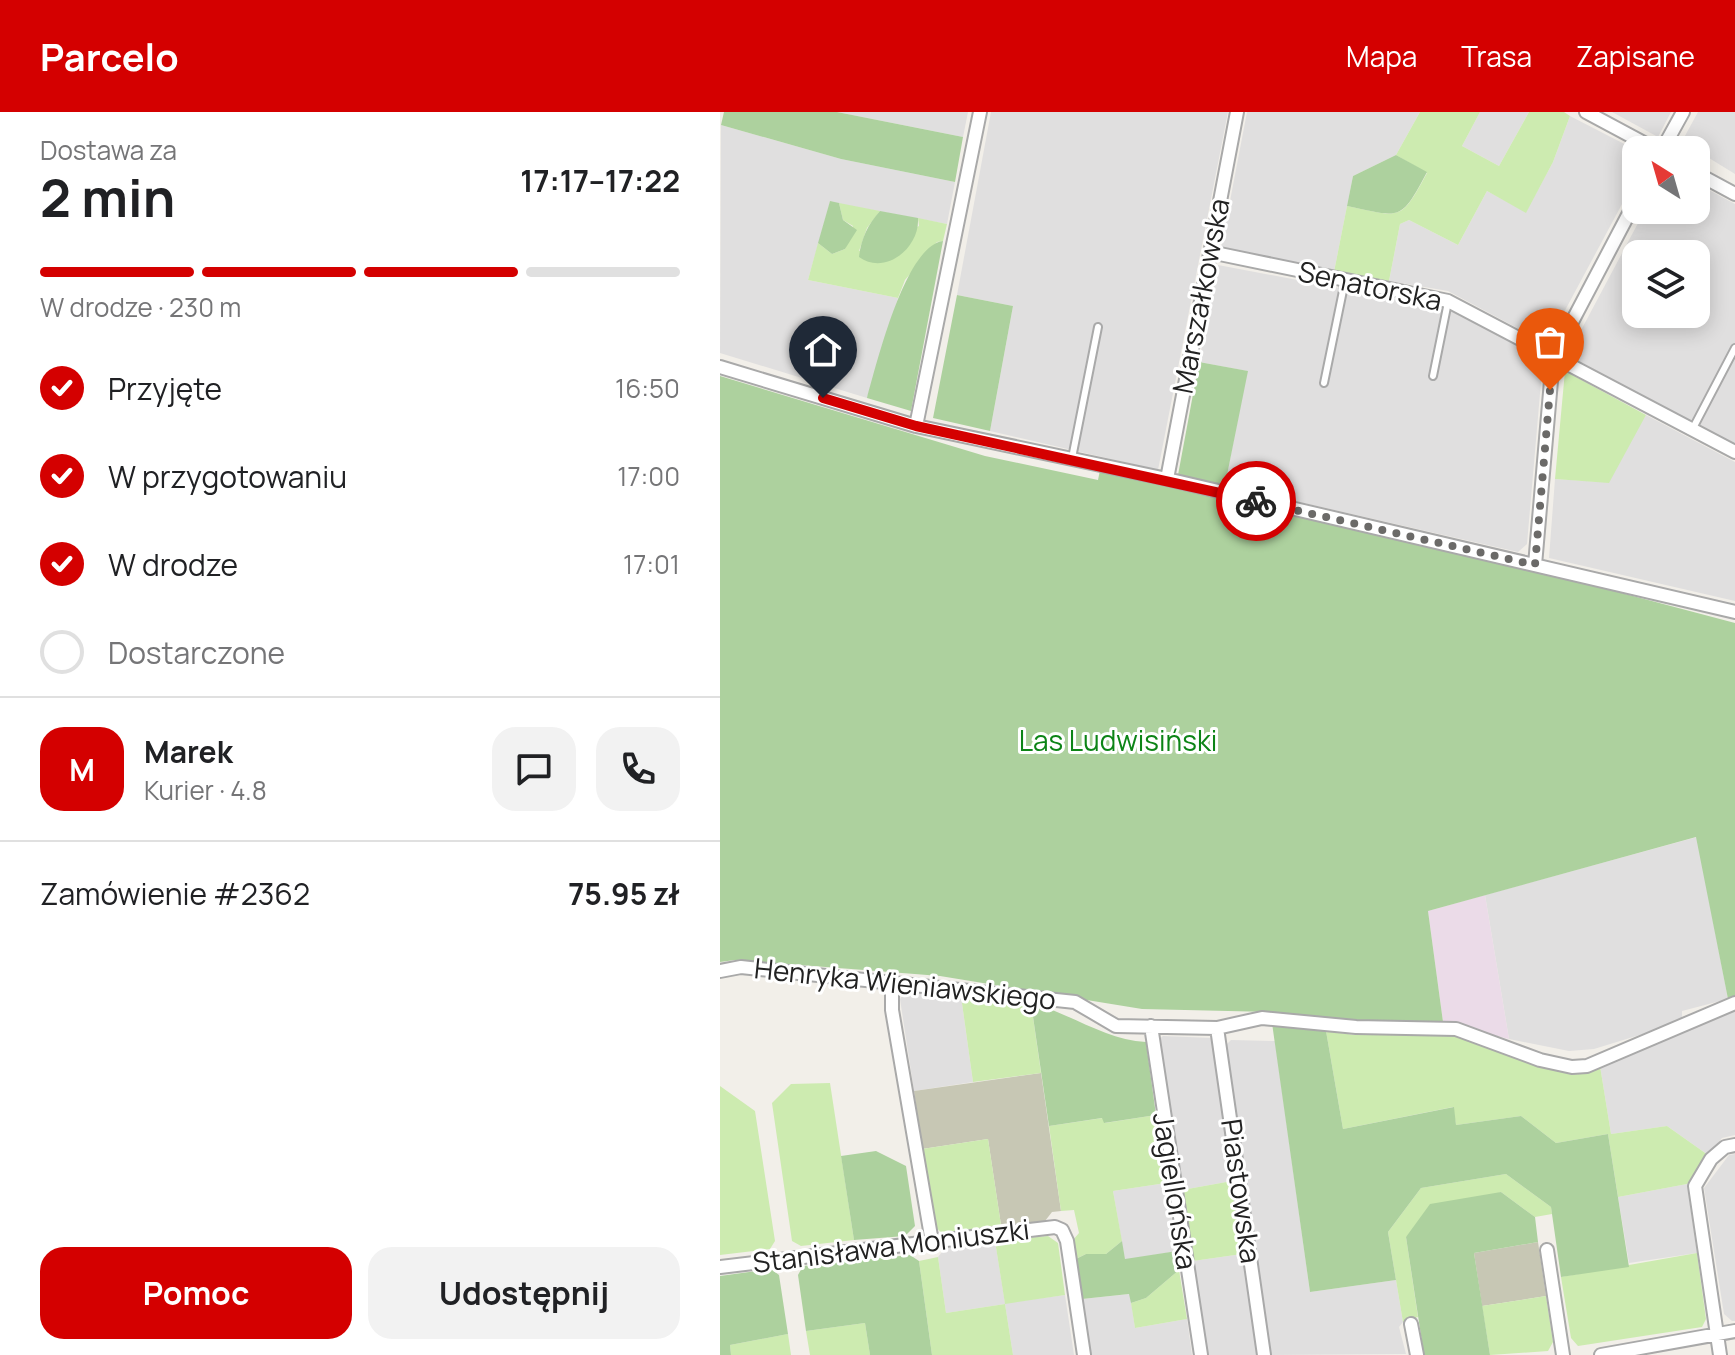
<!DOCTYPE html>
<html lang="pl">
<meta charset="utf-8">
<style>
body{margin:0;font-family:Manrope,sans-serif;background:#f2f2f2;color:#202124;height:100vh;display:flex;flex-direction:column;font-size:30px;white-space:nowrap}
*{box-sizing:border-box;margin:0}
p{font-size:26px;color:#757577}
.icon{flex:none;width:44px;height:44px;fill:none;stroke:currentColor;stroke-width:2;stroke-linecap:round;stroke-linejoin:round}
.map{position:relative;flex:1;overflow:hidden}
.side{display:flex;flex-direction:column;background:#fff;width:720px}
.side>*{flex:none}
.needle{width:52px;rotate:323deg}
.controls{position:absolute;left:902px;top:24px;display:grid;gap:16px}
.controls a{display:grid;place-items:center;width:88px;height:88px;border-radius:16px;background:#fff;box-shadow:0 4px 20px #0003;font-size:40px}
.pin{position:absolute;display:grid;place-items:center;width:68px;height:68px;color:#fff;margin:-82px -34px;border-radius:50% 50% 50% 0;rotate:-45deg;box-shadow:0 0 8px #0007}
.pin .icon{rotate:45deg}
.courier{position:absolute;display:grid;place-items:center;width:80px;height:80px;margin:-40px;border:6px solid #d40000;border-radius:50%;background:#fff;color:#222;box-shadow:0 2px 10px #0007}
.overview em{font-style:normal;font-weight:700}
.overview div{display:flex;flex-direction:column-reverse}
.overview{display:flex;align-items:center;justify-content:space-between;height:136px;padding:0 40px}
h1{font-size:52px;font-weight:700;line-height:60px}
.bar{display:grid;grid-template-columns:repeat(4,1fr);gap:12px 8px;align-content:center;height:96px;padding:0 40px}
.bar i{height:10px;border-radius:6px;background:#e0e0e0}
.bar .active{background:#d40000}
.bar p{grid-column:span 4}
.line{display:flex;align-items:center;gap:20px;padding:0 40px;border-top:2px solid #e0e0e0}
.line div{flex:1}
.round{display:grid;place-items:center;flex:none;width:84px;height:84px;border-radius:24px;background:#f2f2f2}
ol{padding:0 40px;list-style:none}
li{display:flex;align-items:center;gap:24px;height:88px}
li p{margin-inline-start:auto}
li .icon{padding:8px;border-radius:50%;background:#d40000;color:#fff;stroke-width:4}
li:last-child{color:#757577}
li i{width:44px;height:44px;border:4px solid #e0e0e0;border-radius:50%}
.action{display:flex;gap:16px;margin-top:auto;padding:16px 40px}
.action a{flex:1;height:92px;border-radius:24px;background:#d40000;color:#fff;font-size:32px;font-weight:700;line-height:92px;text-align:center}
.action a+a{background:#f2f2f2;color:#202124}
header{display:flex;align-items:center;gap:48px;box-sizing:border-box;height:112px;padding:0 40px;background:#d40000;color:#fff}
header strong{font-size:38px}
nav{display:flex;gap:44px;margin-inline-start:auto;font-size:28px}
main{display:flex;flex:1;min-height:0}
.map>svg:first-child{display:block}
.residential{fill:#e0dfdf;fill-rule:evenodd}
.industrial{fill:#ebdbe8}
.construction{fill:#c7c7b4}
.grass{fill:#cdebb0}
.forest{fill:#add19e}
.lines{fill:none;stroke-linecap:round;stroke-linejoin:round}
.lane-casing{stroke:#a9a9a9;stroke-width:10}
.street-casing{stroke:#a9a9a9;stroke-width:16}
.lane{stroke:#fff;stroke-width:6}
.street{stroke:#fff;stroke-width:12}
.done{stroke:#6b6a68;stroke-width:8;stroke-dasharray:0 14.4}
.route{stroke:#d40000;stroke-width:10}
.labels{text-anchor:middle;stroke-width:6;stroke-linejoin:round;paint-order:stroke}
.street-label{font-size:28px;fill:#222;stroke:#fff}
.park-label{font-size:28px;fill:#0c8416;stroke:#fff}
</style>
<header>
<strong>Parcelo</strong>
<nav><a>Mapa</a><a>Trasa</a><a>Zapisane</a></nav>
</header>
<main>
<section class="side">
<div class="overview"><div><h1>2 min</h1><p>Dostawa za</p></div><em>17:17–17:22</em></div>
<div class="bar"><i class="active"></i><i class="active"></i><i class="active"></i><i></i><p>W drodze · 230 m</p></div>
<ol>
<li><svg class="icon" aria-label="check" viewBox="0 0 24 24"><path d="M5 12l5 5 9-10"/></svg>Przyjęte<p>16:50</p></li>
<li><svg class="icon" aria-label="check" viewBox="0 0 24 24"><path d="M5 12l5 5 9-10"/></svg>W przygotowaniu<p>17:00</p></li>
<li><svg class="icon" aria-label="check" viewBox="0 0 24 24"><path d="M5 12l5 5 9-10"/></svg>W drodze<p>17:01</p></li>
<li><i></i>Dostarczone</li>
</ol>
<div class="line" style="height:144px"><b class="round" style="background:#d40000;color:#fff">M</b><div><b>Marek</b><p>Kurier · 4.8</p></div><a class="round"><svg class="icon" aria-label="chat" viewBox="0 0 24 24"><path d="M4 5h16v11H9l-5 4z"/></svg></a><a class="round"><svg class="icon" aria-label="phone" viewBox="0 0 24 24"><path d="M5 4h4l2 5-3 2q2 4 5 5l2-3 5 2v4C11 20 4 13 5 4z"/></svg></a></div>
<div class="line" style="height:104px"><div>Zamówienie #2362</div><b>75.95 zł</b></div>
<div class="action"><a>Pomoc</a><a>Udostępnij</a></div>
</section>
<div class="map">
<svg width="1015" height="1243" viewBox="0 0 1015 1243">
<rect width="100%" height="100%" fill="#f2efe9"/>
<path class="residential" d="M117 0H248L243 25Z
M271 0H508L438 358 270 319 293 194 237 183Z
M527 0H700L676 43 633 64 614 160 501 136Z
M760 0H809L779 54 742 34Z
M892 0H951L938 25Z
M978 0H1015V62L976 38 960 33Z
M850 4 916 38V66L827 232 728 179 669 169 680 112 689 108 738 133 767 79 806 100 833 50Z
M1 13 121 47 235 70 227 112 110 90 88 168 178 186 147 286 0 241Z
M976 71 1015 92V332L853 246 850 239 925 98H976ZM916 142H976V202H916Z
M498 153 725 196 823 247 807 432 798 440 505 373 527 259 479 250Z
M926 303 1015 350V489L829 446 835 367 882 370Z
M977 725 1008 887 962 899V906L954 908 952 913 874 937 849 939 789 927 765 783Z
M187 878 241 884 253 970 194 979 180 887Z
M1015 899V1023L1002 1026 988 1043 947 1014 891 1022 880 954Z
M443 924 492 926 512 1069 462 1078 438 928Z
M511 928 555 929 590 1180 676 1168 683 1210 679 1215 686 1242 551 1243 506 933Z
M1015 1042V1209H1012L1004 1202 984 1076 1009 1043Z
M446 1071 457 1139 405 1148 393 1079Z
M967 1072 977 1141 909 1151 898 1085Z
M275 1129 285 1191 345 1183 354 1243H293L285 1192 226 1201 218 1145 225 1136Z
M522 1142 537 1243H487L473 1149Z
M410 1182 415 1216 467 1207 472 1243H370L362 1187Z"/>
<path class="industrial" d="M765 783 789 927 723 910 708 799Z"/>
<path class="construction" d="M321 961 341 1099 332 1100 325 1109 281 1113 268 1027 202 1037 194 979Z
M818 1130 826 1184 762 1194 754 1141Z"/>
<path class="grass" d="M700 0H760L742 34 779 54 809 0H844L850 4 833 50 806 101 767 79 738 133 689 108 680 112 669 169 614 160 627 94C681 105 680 111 707 61L676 43Z
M119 91 160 99 147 116 139 139 199 114 198 106 227 112 223 129 217 130 185 168 178 186 88 168 98 131 112 142 125 137 133 114 123 108Z
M845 259 926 303 889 371 835 367Z
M241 884 311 891 321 961 253 970Z
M606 919 635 923 726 921 818 952 880 954 891 1022 947 1014 988 1043 967 1072 898 1085 888 1022 836 1031 801 1004 736 1013 733 995 623 1017Z
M110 971 134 1128 81 1134 72 1129 52 991 71 972Z
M0 974 35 999 55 1129 50 1137 0 1143Z
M436 1003 446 1071 393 1079 402 1129 386 1142H366L356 1147 353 1128 359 1121 354 1098 341 1099 329 1014 383 1006 385 1011Z
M268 1027 281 1113 222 1121 213 1113 202 1037Z
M786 1062 831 1095 832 1102 815 1105 781 1080 686 1125 698 1205 683 1210 668 1120 701 1076Z
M512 1069 522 1142 473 1149 462 1078Z
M328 1124 338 1131 345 1183 285 1192 293 1243H212L199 1149 218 1145 226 1201 285 1192 275 1129Z
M977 1141 986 1207 982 1215 858 1234 851 1226 841 1165Z
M459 1158 467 1207 415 1216 411 1191 426 1186Z
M826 1184 833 1230 828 1239 770 1243 762 1194Z
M145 1211 150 1243H90L86 1219Z
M68 1222 71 1243H11L10 1233Z"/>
<path class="forest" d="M4 0H117L243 25 235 70 121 47 1 13Z
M676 43 707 60C680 111 681 105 627 94L633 64Z
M110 89 119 91 123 108 137 118 125 137 112 142 98 131Z
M160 99 198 106C200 136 165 164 139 145 141 127 148 112 160 99Z
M223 129 191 299 147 286C157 251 185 134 223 129Z
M237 183 293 194 270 319 213 306Z
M479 250 528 259 505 373 458 363Z
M0 264 265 344 378 368 380 358 811 457 1015 511V885L1008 887 976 725 708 799 723 910 633 911 551 900 422 897 220 864 15 848 0 850Z
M311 891C350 901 385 928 426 930L436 1003 384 1011 382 1006 329 1014Z
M552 911 606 919 623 1017 734 995 736 1013 801 1004 836 1031 888 1022 909 1155 841 1165 831 1095 786 1062 701 1076 668 1120 676 1168 590 1180Z
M156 1039 186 1054 195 1114 185 1124 134 1128 121 1044Z
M781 1080 815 1105 818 1130 754 1141 770 1243H704L686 1125 710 1092Z
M402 1129 405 1147 457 1139 459 1158 426 1186 411 1191 409 1182 362 1187 356 1147 366 1142H386Z
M190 1143 199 1149 212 1243H150L145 1211 86 1219 78 1163 83 1154Z
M51 1157 59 1163 68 1222 10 1233 11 1243H0V1164Z"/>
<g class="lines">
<g class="lane-casing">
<path id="lane" d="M713 264 728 190
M604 271 625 169
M972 318 1015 236
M352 346 378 215"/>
</g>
<g class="street-casing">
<path id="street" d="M866 0 937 38
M942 38 963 0
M976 61 1015 82
M490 140 728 189 1015 340
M0 255 196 314 447 367 1015 500
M196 314 260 0
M447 367 517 0
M815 453 833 246 916 88
M0 859 21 855 355 890 396 914 497 916 542 906 636 915 736 917 820 948 852 955 867 954 1015 891
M172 870V898L212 1130
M431 914 481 1243
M497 916 544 1243
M827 1138 843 1243
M0 1155 335 1115 342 1118 347 1129 364 1243
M691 1212 697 1243
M881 1243 1015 1219
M1000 1243 975 1074 991 1047 1005 1035 1015 1033"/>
</g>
<use href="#lane" class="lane"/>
<use href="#street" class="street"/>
</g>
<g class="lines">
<path class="done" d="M536 389 815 453 830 278"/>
<path class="route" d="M103 286 196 314 536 389"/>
</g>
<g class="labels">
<g class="street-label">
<text transform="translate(650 174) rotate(12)" y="10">Senatorska</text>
<text transform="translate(481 184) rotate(-79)" y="10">Marszałkowska</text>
<text transform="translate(185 872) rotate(6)" y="10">Henryka Wieniawskiego</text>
<text transform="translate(455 1079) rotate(81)" y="10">Jagiellońska</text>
<text transform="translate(521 1079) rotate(82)" y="10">Piastowska</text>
<text transform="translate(171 1134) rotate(-7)" y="10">Stanisława Moniuszki</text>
</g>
<g class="park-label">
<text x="398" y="639">Las Ludwisiński</text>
</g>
</g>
</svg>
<div class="controls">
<a><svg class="needle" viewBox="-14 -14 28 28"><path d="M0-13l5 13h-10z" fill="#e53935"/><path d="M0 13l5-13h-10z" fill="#757577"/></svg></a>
<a><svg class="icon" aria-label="layers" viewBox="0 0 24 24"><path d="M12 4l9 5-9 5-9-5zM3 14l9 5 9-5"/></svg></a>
</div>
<div class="pin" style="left:830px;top:278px;background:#ea580c"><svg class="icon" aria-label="bag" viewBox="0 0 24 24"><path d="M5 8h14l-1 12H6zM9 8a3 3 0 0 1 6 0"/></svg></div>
<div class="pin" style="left:103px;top:286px;background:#1f2937"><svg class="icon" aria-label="home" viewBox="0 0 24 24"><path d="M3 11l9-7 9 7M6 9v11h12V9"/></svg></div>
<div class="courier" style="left:536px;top:389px"><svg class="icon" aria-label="bike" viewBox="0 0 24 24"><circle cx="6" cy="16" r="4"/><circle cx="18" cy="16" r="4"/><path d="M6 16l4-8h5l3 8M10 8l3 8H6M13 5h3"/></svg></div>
</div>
</main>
